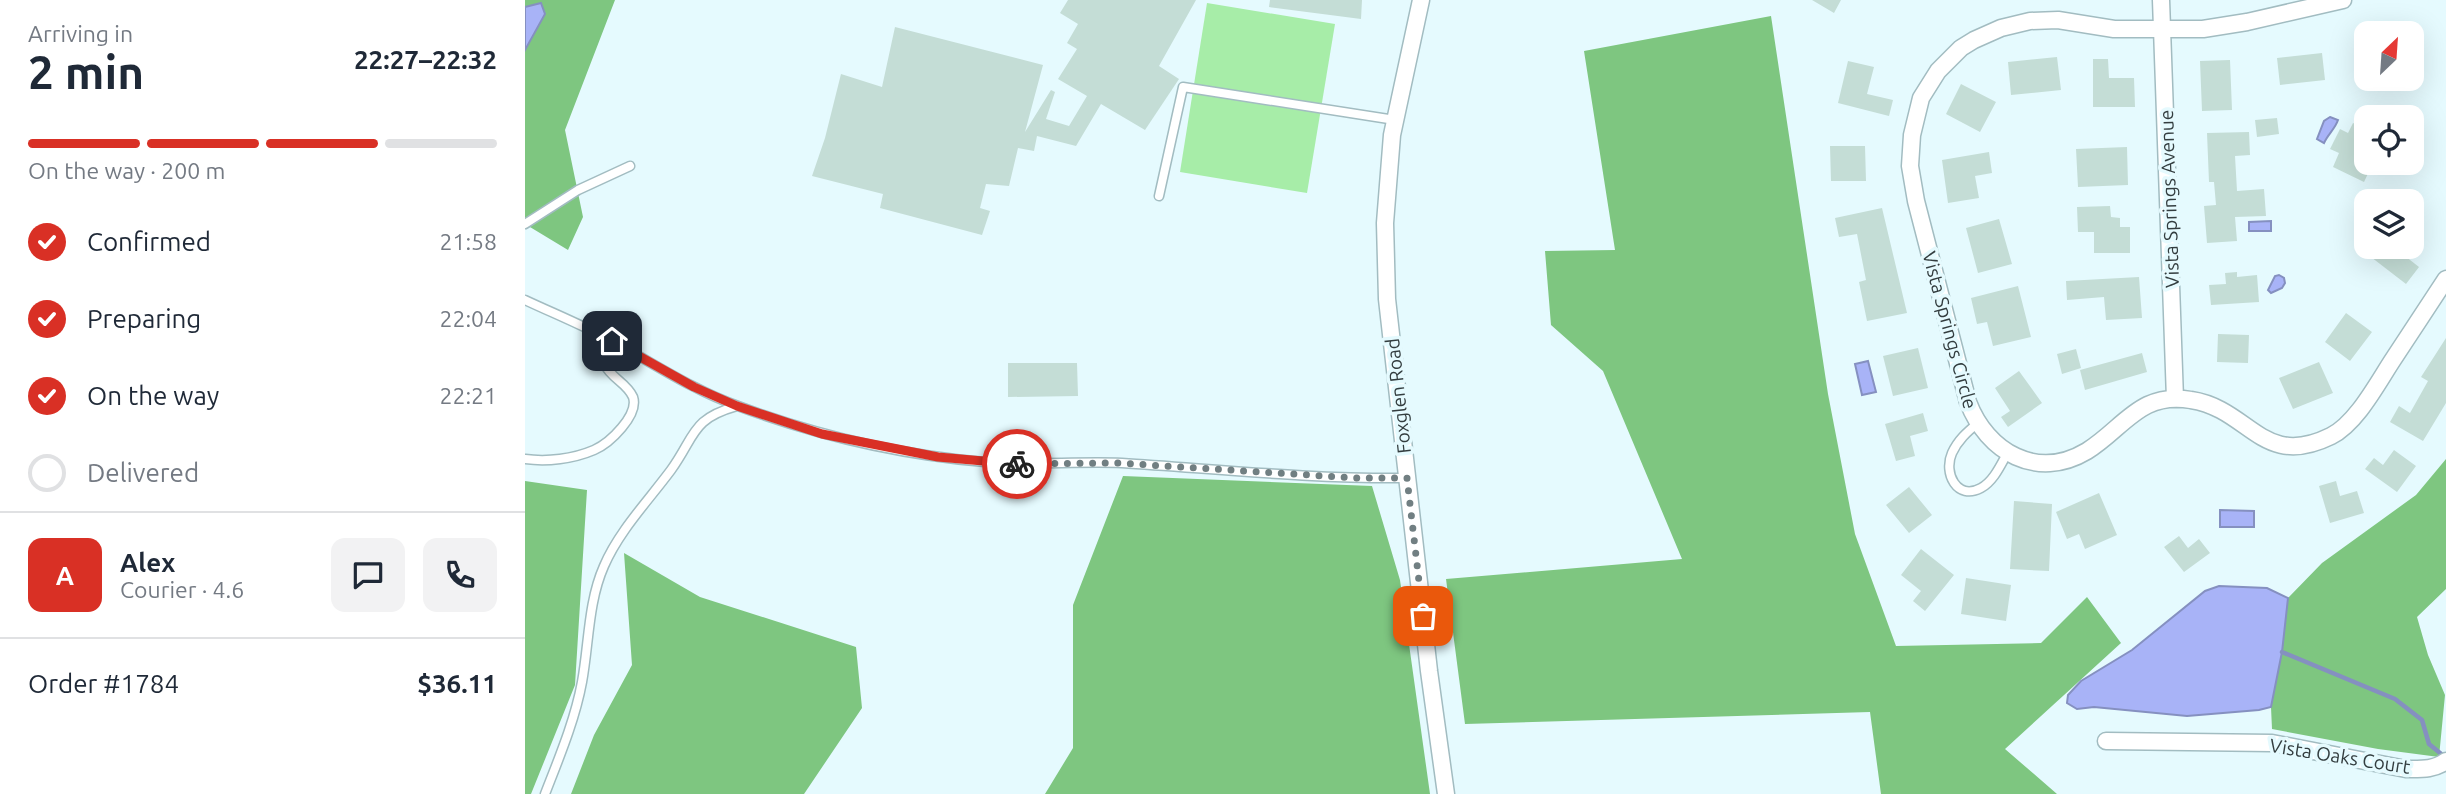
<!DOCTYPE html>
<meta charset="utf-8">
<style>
body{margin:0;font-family:Ubuntu,sans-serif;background:#f2f2f3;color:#1f2937;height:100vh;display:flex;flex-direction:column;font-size:26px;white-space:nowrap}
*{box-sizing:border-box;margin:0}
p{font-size:23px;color:#747a83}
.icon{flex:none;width:38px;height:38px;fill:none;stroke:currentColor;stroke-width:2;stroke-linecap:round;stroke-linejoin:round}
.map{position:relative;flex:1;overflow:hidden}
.panel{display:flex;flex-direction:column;background:#fff;width:525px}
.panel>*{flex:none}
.needle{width:46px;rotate:25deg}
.tools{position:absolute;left:1829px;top:21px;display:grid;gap:14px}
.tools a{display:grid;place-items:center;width:70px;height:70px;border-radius:14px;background:#fff;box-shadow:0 7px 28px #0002;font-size:35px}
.pin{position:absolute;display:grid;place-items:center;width:60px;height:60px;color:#fff;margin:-30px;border-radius:14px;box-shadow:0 4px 10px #0006}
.courier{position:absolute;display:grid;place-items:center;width:70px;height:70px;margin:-35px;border:5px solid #d93025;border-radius:50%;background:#fff;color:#222;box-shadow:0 2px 9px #0007}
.overview em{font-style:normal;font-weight:600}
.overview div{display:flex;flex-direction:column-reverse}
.overview{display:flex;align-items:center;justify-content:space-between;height:119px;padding:0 28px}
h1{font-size:46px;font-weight:600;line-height:52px}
.bar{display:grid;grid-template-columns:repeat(4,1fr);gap:10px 7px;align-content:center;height:84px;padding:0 28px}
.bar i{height:9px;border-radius:5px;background:#e0e1e3}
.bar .active{background:#d93025}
.bar p{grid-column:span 4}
.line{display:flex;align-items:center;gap:18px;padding:0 28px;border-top:2px solid #e0e1e3}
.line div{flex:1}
.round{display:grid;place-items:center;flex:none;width:74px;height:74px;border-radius:14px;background:#f2f2f3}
ol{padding:0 28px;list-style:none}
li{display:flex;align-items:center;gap:21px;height:77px}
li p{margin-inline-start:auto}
li .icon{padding:7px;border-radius:50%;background:#d93025;color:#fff;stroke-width:4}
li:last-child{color:#747a83}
li i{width:38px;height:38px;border:4px solid #e0e1e3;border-radius:50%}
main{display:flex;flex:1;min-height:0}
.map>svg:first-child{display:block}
.green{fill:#a7eda8}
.forest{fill:#7ec680}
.water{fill:#a8b3f7;stroke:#8590c0;stroke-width:2}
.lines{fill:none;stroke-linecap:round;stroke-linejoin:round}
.stream{stroke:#8590c0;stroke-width:4.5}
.building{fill:#c4ddd6}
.service-casing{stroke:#a2bcc1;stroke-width:11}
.minor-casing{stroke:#a2bcc1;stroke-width:19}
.service{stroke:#fff;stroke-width:8}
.minor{stroke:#fff;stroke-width:16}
.done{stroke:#717f82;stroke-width:7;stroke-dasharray:0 12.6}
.route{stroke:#d93025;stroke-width:9}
.labels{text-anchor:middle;stroke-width:7;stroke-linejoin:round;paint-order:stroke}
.street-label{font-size:19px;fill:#333d3f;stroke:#e5fafe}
</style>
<main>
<section class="panel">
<div class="overview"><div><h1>2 min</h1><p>Arriving in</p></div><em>22:27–22:32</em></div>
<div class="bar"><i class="active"></i><i class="active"></i><i class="active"></i><i></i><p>On the way · 200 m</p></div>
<ol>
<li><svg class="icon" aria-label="check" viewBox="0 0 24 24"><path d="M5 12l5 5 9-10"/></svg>Confirmed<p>21:58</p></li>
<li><svg class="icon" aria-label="check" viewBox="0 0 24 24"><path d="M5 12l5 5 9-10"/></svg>Preparing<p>22:04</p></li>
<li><svg class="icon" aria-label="check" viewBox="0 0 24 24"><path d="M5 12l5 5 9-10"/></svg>On the way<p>22:21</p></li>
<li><i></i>Delivered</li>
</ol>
<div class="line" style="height:126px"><b class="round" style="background:#d93025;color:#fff">A</b><div><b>Alex</b><p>Courier · 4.6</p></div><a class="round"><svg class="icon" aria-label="chat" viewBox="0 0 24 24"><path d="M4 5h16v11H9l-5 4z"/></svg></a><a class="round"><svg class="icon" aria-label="phone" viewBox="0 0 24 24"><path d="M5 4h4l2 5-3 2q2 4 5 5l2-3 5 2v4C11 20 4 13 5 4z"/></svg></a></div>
<div class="line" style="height:91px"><div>Order #1784</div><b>$36.11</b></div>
</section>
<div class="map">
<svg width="1921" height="794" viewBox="0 0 1921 794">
<rect width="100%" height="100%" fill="#e5fafe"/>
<path class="green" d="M682 3 810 24 782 193 655 172Z"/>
<path class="forest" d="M0 0H90L40 130 58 217 43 250 0 224Z
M1246 16 1303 394 1330 534 1371 646 1516 643 1562 597 1596 643 1480 749 1532 794H1356L1345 712 940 724 921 579 1157 559 1078 371 1026 325 1020 251 1090 250 1059 51Z
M1921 459V589L1892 617 1903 655 1920 695 1914 757 1853 749 1747 729 1746 707 1757 652 1763 598 1797 563 1891 495Z
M598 476 847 486 875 580 905 794H520L548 748V605Z
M0 481 62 490 50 685 6 794H0Z
M99 553 175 597 331 647 337 708 279 794H46L69 735 107 665Z"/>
<path class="water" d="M16 3 20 14 0 50V7Z
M1805 117 1813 120C1810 129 1803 134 1799 143L1792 139 1799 121Z
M1746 221V231H1724V222Z
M1754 275 1759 278 1760 283 1757 288 1746 293 1743 290 1750 276Z
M1343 361 1351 392 1337 395 1330 364Z
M1695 510 1729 511V527H1695Z
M1694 586 1742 588 1763 598 1757 652 1746 707 1734 710 1662 716 1569 707 1552 709 1542 703 1543 695 1556 681 1607 650 1680 591Z"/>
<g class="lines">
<path class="stream" d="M1757 652 1870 699 1897 720 1904 744 1920 757"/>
</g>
<path class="building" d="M543 0H671L634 66 654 79 620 130 576 104 551 146 512 136 509 151 493 148 484 186 461 184 455 208 465 211 457 235 355 208 358 194 287 176 300 138 316 74 357 87 370 27 518 65 500 132 526 90 530 92 521 119 544 126 562 96 533 79 552 49 542 43 553 24 535 13Z
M745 0H837L836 19 744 7Z
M1287 0H1316L1309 13Z
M1797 53 1800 80 1755 85 1752 58Z
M1532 57 1536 90 1486 95 1483 62Z
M1568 59H1583L1584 78H1609L1610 107H1568Z
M1705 60 1707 110 1677 111 1675 61Z
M1323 61 1349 67 1342 94 1368 100 1364 116 1313 103Z
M1436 84 1471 102 1455 132 1421 114Z
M1752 118 1754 134 1732 137 1730 120Z
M1828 123 1841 129V163H1848L1839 182 1808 167 1814 153 1805 149 1815 129 1823 133Z
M1724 132 1725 155 1710 156 1712 191 1739 189 1741 216 1710 217 1712 241 1682 243 1679 206 1691 205 1689 182H1684L1682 133Z
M1305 146H1340L1341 181H1306Z
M1602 147 1603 185 1553 187 1551 149Z
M1464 152 1467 173 1450 176 1454 198 1423 203 1417 160Z
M1585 206 1586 217 1595 218V227H1605V253H1569V232H1553L1552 207Z
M1357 208 1382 313 1342 321 1334 282 1341 280 1332 234 1314 237 1310 218Z
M1474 219 1487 264 1453 273 1441 228Z
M1833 247H1888L1880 256 1894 267 1881 284Z
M1712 272V277L1732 275 1734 302 1686 305 1684 285 1701 284 1700 273Z
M1614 277 1617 318 1581 320 1579 297 1542 300 1541 281Z
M1493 286 1506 337 1468 346 1462 322 1452 324 1446 298Z
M1821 313 1847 332 1825 361 1800 342Z
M1693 334 1724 335 1723 363 1692 362Z
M1921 338V403L1898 441 1865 422 1874 406 1885 413 1903 381 1896 377Z
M1393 348 1403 388 1368 396 1358 356Z
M1551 349 1556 368 1537 374 1532 354Z
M1617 353 1622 372 1560 390 1555 370Z
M1794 362 1808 393 1768 409 1754 378Z
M483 363H552L553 396 483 397Z
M1494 371 1517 403 1483 427 1476 417 1485 411 1470 388Z
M1398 413 1403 431 1385 436 1390 456 1371 461 1360 424Z
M1869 450 1891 466 1872 492 1840 469 1849 458 1858 465Z
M1811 481 1815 496 1832 491 1839 513 1805 523 1794 486Z
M1384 487 1407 515 1384 533 1361 505Z
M1574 493 1592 535 1560 549 1554 534 1542 539 1531 512Z
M1489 501 1527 504 1524 571 1485 569Z
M1654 536 1663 548 1674 539 1685 553 1659 572 1639 547Z
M1396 549 1429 575 1400 611 1388 601 1396 591 1376 575Z
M1441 578 1486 585 1481 621 1436 614Z"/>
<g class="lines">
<g class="service-casing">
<path id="service" d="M634 196 658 87 870 120
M0 224 53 190 105 166
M0 300C30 314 62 327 91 343 131 365 170 391 213 406 291 435 376 455 460 462 505 466 551 461 597 463 692 469 787 479 882 478
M1453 423C1442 432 1433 440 1427 453 1418 473 1432 501 1456 488 1469 481 1476 464 1483 452
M0 459C22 462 48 459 69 450 85 443 114 415 108 397 102 383 86 378 80 365L87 341
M20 794C34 758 50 720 57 682 64 644 63 602 79 566 94 531 123 501 146 470 171 435 166 419 212 406"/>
</g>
<g class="minor-casing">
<path id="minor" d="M896 0 867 135 860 223 862 299 904 671 921 794
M1636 0 1650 399
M1818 0 1722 22 1678 29H1589L1533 20 1505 21 1476 28 1449 40 1436 48 1413 71 1396 98 1387 135 1385 166 1391 201 1443 402C1462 452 1512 481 1562 451 1599 428 1615 391 1666 400 1725 409 1737 470 1806 436 1832 423 1853 382 1869 358 1886 332 1904 305 1921 279
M1581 741 1747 743 1881 769C1896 769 1909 770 1921 761"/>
</g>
<use href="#service" class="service"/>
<use href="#minor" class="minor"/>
</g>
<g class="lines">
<path class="done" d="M492 464 592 463 832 478H882L898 616"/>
<path class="route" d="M87 341 169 387 212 406 297 434 413 457 492 464"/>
</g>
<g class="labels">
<g class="street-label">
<text transform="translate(1644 199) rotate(-92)" y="7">Vista Springs Avenue</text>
<text transform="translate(1425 330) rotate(75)" y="7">Vista Springs Circle</text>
<text transform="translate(873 396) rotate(-96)" y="7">Foxglen Road</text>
<text transform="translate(1815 756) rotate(9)" y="7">Vista Oaks Court</text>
</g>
</g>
</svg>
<div class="tools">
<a><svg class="needle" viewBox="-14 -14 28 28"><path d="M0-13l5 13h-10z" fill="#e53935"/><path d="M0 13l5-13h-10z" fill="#747a83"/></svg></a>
<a><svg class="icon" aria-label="locate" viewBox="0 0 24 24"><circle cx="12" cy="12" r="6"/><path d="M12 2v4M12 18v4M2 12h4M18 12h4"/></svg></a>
<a><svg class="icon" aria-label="layers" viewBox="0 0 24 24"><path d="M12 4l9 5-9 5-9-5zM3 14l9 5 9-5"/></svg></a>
</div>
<div class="pin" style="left:898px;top:616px;background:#ea580c"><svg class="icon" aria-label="bag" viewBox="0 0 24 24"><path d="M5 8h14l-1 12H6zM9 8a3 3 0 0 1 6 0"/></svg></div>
<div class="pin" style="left:87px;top:341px;background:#1f2937"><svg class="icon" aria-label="home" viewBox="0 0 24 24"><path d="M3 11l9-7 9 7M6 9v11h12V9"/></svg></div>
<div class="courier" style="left:492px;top:464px"><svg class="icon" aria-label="bike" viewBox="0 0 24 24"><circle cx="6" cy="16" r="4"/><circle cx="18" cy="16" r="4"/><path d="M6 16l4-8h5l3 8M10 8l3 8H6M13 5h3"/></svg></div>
</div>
</main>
